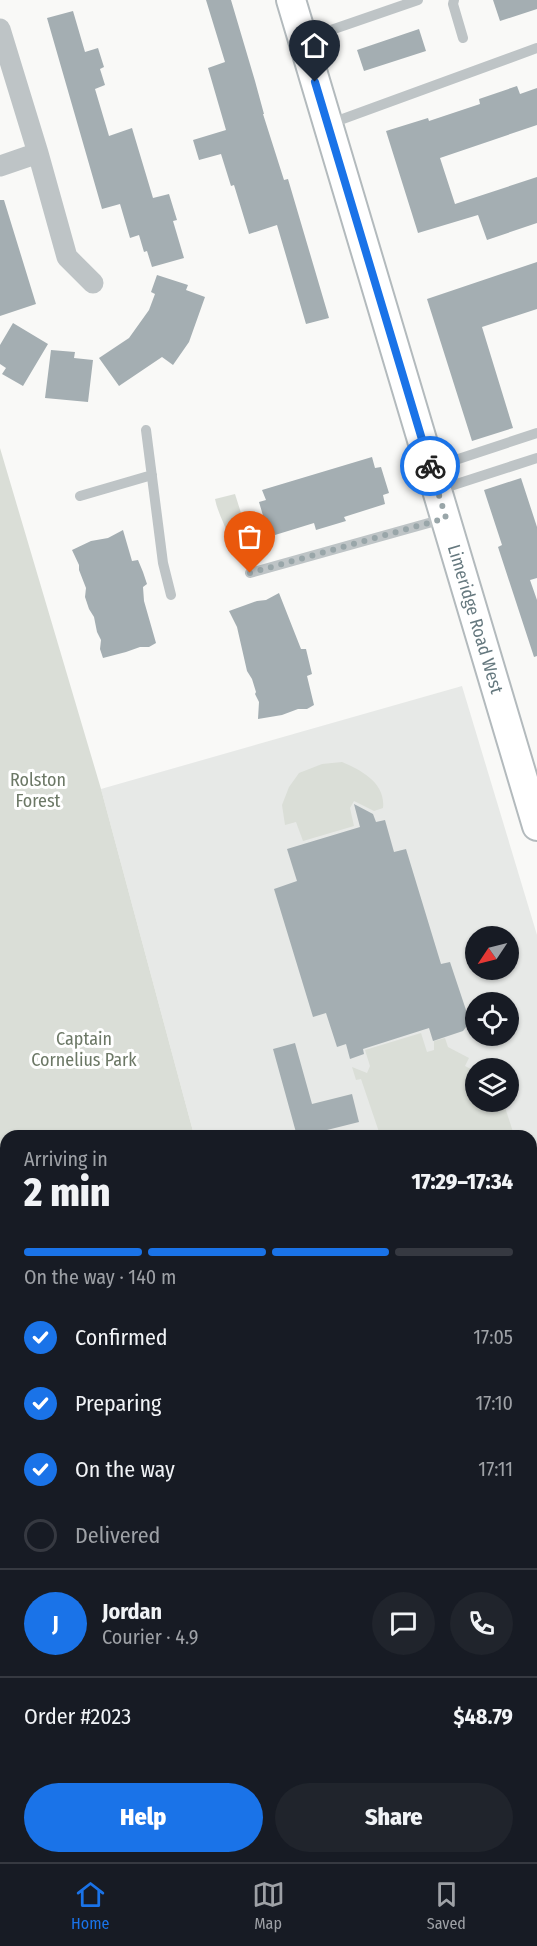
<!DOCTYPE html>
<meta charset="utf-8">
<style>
body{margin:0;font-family:"Fira Sans Condensed",sans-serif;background:#20242c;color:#f1f3f6;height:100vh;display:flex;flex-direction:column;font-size:22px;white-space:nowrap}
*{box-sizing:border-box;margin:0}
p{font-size:20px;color:#9ea1a6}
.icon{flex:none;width:33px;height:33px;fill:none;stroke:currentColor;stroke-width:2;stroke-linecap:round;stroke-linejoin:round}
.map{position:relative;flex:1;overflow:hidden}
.sheet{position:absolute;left:0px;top:1130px;width:537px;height:734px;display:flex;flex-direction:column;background:#171b24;border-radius:18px 18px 0 0;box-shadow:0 2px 4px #0004}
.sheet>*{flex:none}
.needle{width:39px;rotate:235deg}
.controls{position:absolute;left:465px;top:926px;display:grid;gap:12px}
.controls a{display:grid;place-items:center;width:54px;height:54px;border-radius:50%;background:#171b24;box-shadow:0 2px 4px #0004;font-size:30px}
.pin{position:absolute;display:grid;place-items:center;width:51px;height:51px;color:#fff;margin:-62px -26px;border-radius:50% 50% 50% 0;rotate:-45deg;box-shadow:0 0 6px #0007}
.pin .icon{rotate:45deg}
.courier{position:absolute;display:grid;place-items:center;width:60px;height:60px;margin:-30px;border:4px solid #1a73e8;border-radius:50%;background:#fff;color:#222;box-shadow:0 2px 8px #0007}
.headline em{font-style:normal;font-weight:800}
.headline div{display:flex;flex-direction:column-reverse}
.headline{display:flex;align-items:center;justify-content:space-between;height:102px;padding:0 24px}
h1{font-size:39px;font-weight:800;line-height:45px}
.bar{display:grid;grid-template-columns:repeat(4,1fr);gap:9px 6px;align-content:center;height:72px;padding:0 24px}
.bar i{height:8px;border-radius:4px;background:#363941}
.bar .on{background:#1a73e8}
.bar p{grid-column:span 4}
.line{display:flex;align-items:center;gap:15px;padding:0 24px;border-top:2px solid #363941}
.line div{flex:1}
.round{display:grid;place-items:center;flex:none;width:63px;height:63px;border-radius:32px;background:#20242c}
ol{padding:0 24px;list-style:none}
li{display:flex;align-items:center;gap:18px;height:66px}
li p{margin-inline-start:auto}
li .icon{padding:6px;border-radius:50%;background:#1a73e8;color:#fff;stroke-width:4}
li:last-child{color:#9ea1a6}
li i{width:33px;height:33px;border:3px solid #363941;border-radius:50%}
.button{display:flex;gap:12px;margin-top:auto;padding:12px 24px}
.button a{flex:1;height:69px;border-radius:36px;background:#1a73e8;color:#fff;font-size:24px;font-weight:800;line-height:69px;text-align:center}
.button a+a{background:#20242c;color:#f1f3f6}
.menu{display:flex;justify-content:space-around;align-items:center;height:84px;border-top:2px solid #363941;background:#171b24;font-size:16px;color:#9ea1a6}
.menu a{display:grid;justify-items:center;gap:3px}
.menu .on{color:#1a73e8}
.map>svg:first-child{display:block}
.built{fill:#e7e9e7;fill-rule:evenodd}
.green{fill:#daded7}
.building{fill:#a4aeb2}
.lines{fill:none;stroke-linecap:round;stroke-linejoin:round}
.secondary-casing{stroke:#b3babd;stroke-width:32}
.lane{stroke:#bec4c6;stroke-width:10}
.street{stroke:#bec4c6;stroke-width:21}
.secondary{stroke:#fff;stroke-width:28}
.done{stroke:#99a6a9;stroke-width:6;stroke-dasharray:0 10.8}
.route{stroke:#1a73e8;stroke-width:8}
.labels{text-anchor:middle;stroke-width:6;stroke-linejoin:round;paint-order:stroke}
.street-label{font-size:18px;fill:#66797f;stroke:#fff}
.park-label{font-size:18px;fill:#6c7866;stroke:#fff}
</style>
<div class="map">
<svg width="537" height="1862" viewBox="0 0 537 1862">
<rect width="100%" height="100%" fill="#f9f9f7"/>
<path class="built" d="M462 686 537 935V1239L531 1241V1136L194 1135 101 789ZM476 936H508V969H476ZM476 1002H508V1035H476ZM476 1068H508V1101H476Z
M537 1591V1862H442L441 1857H531V1593Z"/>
<path class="green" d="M0 448 101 789 194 1135 6 1136V1474L0 1476Z
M235 494 247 532 229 538C225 524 218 514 215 499Z
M342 762C361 770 386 783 383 808L374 811 354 801 350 808 354 826 303 841 296 822 285 825 282 805 289 787 299 773 322 764Z
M421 1033 427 1052 434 1050V1041L445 1038 448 1047 469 1058 465 1066 475 1071 476 1101H503L514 1135H380L361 1079 356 1080 352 1067 367 1073 370 1066 365 1050Z"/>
<path class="building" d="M206 0H231L255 81 264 114H263L284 180 288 179 329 318 306 324 277 225 249 234 234 185 231 186 221 154 199 160 193 140 226 130 208 68 225 62Z
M493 0H537V9L500 21Z
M73 11 85 52 98 48 104 67 100 69 105 85 95 89 109 136 132 128 153 198 169 194 177 220 173 221 184 258 152 267 147 251 144 252 139 235 130 238 120 204 102 209 47 18Z
M419 29 426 51 364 71 357 50Z
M517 86 520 94 537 88V125L440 158 455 204 537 177V223L487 240 478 215 418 233 386 131 428 118 429 121 480 104 479 99Z
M0 200H4L36 304 0 316Z
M537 262V309L482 327 513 428 472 441 427 299Z
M157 275 188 285 186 290 205 297 189 342 173 365 162 357 119 386 99 358 129 338 149 310 155 294 151 292Z
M13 323 48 344 23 386 2 374 6 368 0 364V345Z
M51 350 75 352 74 358 93 360 88 402 45 398Z
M372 457 375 468 381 467 389 493 383 495 385 504 344 517 346 521 316 530 314 523 275 535 272 527 267 529 259 502 266 500 262 490Z
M521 478 537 527V578L530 580 537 600V656L534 657 498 547 502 545 484 490Z
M123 530 132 561 138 560 143 572 147 584 143 587 144 601 156 643 149 647H140L126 652 103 658 100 649 101 640 97 632 94 617 89 609 85 597 86 588 79 570V565L72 550 91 541 108 538Z
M279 593 301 649H306L312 674 307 676 314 705 307 709H298L282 715 258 719 259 702 255 694 256 692 252 679 247 671 237 627 229 611 257 601 266 600Z
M354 804 373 814 376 822 385 820 394 852 406 849 441 964 450 962 470 1022 463 1031 433 1041 429 1028 363 1049 364 1054 350 1059 346 1044 337 1047 326 1013 313 1017 274 889 297 881 287 849 360 827Z
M295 1043 312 1104 352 1094 359 1122 319 1132 320 1136H297L273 1049Z"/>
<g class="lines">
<g class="secondary-casing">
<g id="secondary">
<path id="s1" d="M291 0 537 826"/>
</g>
</g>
<path class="lane" d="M454 0 453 4 463 38
M305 39 418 0
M329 124 537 48
M146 430 163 563 171 595
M431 468 537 433
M438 490 537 458
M80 496 152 475
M250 573 443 519"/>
<path class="street" d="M0 29 38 153 67 257 93 283
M0 166 38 153
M422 1857 424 1862"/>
<use href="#secondary" class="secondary"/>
</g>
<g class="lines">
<path class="done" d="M250 573 446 518 430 466"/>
<path class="route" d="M315 82 430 466"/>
</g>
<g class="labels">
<g class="street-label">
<text dy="6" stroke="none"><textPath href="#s1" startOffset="646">Limeridge Road West</textPath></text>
</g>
<g class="park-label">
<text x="38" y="786">Rolston<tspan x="38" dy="21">Forest</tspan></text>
<text x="84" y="1045">Captain<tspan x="84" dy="21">Cornelius Park</tspan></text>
</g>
</g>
</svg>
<div class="controls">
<a><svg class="needle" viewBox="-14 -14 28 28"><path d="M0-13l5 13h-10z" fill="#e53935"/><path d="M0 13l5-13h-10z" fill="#9ea1a6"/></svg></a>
<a><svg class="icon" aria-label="locate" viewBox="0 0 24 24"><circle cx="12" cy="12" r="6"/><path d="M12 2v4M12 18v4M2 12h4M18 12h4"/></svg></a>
<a><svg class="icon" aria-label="layers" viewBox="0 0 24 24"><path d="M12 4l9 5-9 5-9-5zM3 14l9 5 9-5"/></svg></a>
</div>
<div class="pin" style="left:250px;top:573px;background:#ea580c"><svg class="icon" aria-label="bag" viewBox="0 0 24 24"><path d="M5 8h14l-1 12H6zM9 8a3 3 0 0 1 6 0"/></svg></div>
<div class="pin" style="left:315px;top:82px;background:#1f2937"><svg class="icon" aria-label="home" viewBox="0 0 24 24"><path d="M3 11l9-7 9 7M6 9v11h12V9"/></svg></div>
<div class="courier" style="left:430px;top:466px"><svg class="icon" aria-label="bike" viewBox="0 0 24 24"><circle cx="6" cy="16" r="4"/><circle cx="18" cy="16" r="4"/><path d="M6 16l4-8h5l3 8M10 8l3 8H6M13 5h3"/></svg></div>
<section class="sheet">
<div class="headline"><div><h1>2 min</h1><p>Arriving in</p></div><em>17:29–17:34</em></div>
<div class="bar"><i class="on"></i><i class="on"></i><i class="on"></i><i></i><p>On the way · 140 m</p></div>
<ol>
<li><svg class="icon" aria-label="check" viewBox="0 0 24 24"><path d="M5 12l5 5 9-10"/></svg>Confirmed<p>17:05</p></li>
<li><svg class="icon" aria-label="check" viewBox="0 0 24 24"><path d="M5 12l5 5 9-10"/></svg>Preparing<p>17:10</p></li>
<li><svg class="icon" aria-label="check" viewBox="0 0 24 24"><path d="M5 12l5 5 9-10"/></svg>On the way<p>17:11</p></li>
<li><i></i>Delivered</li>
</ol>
<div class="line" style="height:108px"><b class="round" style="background:#1a73e8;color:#fff">J</b><div><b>Jordan</b><p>Courier · 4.9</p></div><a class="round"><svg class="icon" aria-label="chat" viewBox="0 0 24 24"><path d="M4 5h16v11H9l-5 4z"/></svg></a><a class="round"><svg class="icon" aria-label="phone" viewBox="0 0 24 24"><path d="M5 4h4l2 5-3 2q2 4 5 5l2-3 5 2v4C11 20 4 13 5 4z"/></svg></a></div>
<div class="line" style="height:78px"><div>Order #2023</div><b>$48.79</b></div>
<div class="button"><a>Help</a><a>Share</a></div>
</section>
</div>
<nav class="menu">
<a class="on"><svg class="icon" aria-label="home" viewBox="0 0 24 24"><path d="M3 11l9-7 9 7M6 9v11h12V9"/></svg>Home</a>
<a><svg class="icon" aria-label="map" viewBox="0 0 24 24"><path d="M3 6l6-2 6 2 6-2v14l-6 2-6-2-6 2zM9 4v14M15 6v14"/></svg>Map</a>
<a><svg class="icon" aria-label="saved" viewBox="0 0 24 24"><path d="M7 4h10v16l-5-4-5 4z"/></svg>Saved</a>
</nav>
